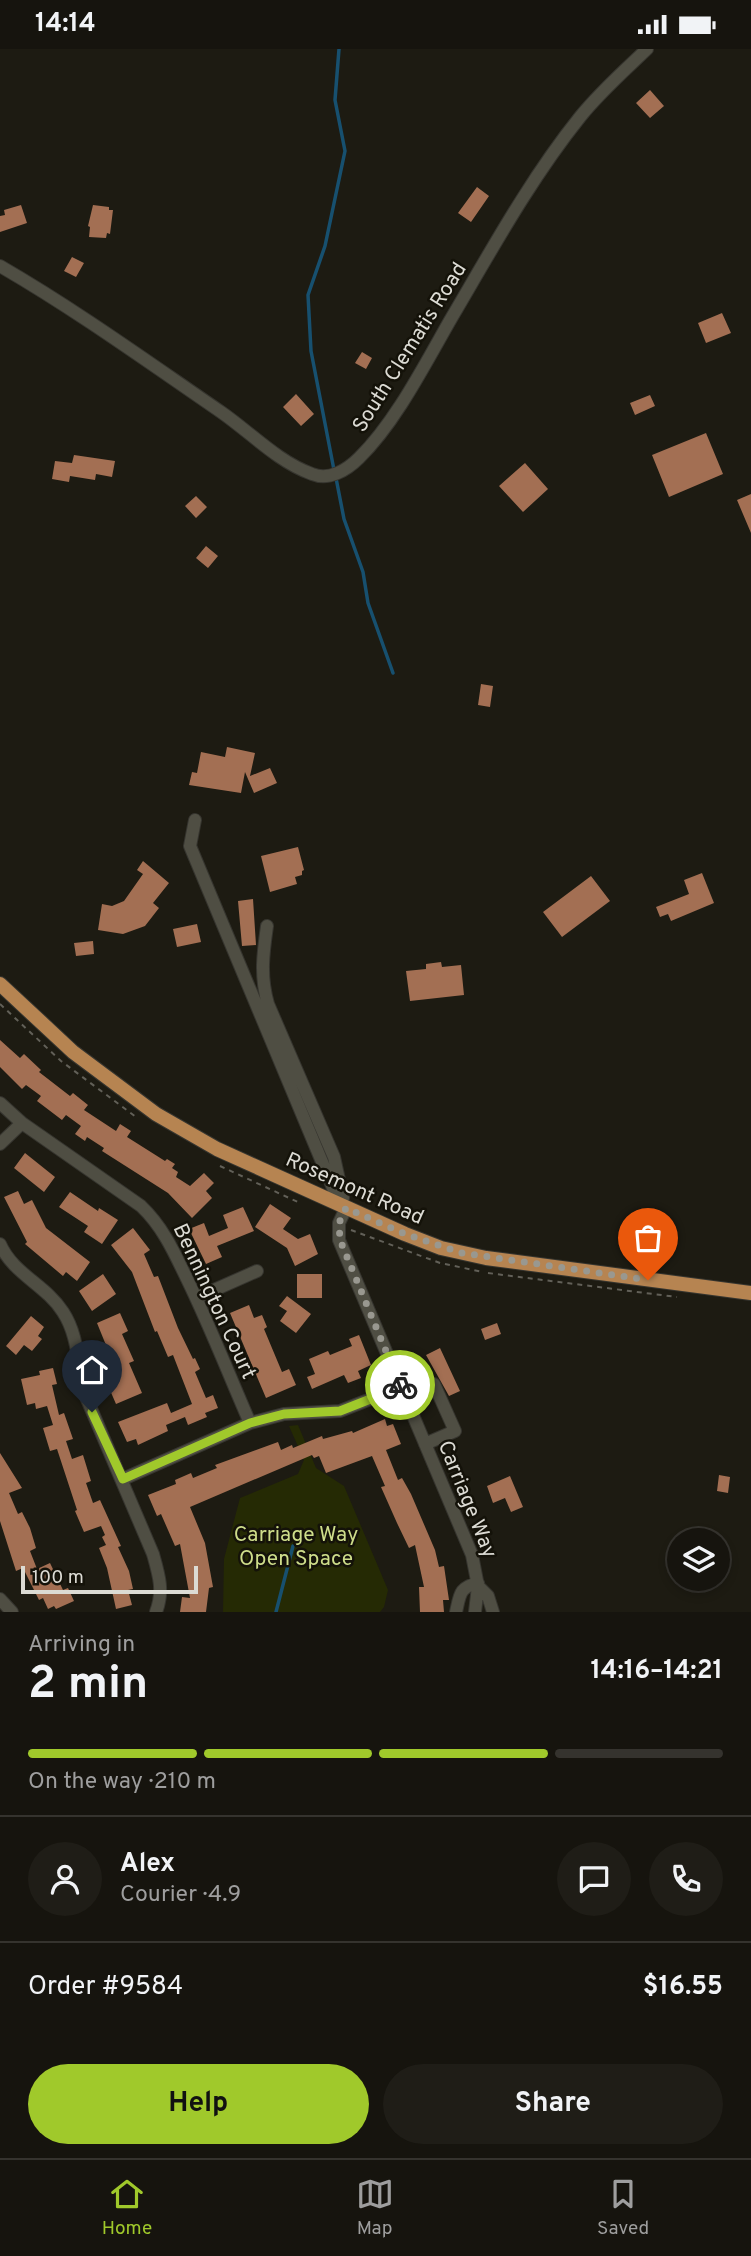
<!DOCTYPE html>
<meta charset="utf-8">
<style>
body{margin:0;font-family:Overpass,sans-serif;background:#1f1d17;color:#f1f3f6;height:100vh;display:flex;flex-direction:column;font-size:26px;white-space:nowrap}
*{box-sizing:border-box;margin:0}
p{font-size:23px;color:#9e9e9e}
.icon{flex:none;width:38px;height:38px;fill:none;stroke:currentColor;stroke-width:2;stroke-linecap:round;stroke-linejoin:round}
.map{position:relative;height:1563px;overflow:hidden}
.drawer{display:flex;flex-direction:column;background:#16140e;flex:1}
.drawer>*{flex:none}
.tools{position:absolute;left:667px;top:1479px;display:grid;gap:14px}
.tools a{display:grid;place-items:center;width:63px;height:63px;border-radius:50%;background:#16140e;box-shadow:0 4px 10px #0003,0 0 0 2px #35332e;font-size:35px}
.scale{position:absolute;left:21px;bottom:18px;width:177px;box-sizing:border-box;padding-left:7px;border:4px solid #dcdbd4;border-top:0;font-size:19px;line-height:24px;white-space:nowrap;color:#dcdbd4;-webkit-text-stroke:5px #141209;paint-order:stroke}
.pin{position:absolute;display:grid;place-items:center;width:60px;height:60px;color:#fff;margin:-72px -30px;border-radius:50% 50% 50% 0;rotate:-45deg;box-shadow:0 0 7px #0007}
.pin .icon{rotate:45deg}
.courier{position:absolute;display:grid;place-items:center;width:70px;height:70px;margin:-35px;border:5px solid #a0c92b;border-radius:50%;background:#fff;color:#222;box-shadow:0 2px 9px #0007}
.summary em{font-style:normal;font-weight:700}
.summary div{display:flex;flex-direction:column-reverse}
.summary{display:flex;align-items:center;justify-content:space-between;height:119px;padding:0 28px}
h1{font-size:46px;font-weight:700;line-height:52px}
.bar{display:grid;grid-template-columns:repeat(4,1fr);gap:10px 7px;align-content:center;height:84px;padding:0 28px}
.bar i{height:9px;border-radius:5px;background:#35332e}
.bar .selected{background:#a0c92b}
.bar p{grid-column:span 4}
.line{display:flex;align-items:center;gap:18px;padding:0 28px;border-top:2px solid #35332e}
.line div{flex:1}
.round{display:grid;place-items:center;flex:none;width:74px;height:74px;border-radius:37px;background:#1f1d17}
.primary-button{display:flex;gap:14px;margin-top:auto;padding:14px 28px}
.primary-button a{flex:1;height:80px;border-radius:42px;background:#a0c92b;color:#111;font-size:28px;font-weight:700;line-height:80px;text-align:center}
.primary-button a+a{background:#1f1d17;color:#f1f3f6}
.status{display:flex;justify-content:space-between;align-items:center;height:49px;padding:0 35px;background:#16140e;direction:ltr}
.status svg{height:19px;fill:currentColor}
.dock{display:flex;justify-content:space-around;align-items:center;height:98px;border-top:2px solid #35332e;background:#16140e;font-size:19px;color:#9e9e9e}
.dock a{display:grid;justify-items:center;gap:4px}
.dock .selected{color:#a0c92b}
.map>svg:first-child{display:block}
.green{fill:#252a04}
.lines{fill:none;stroke-linecap:round;stroke-linejoin:round}
.stream{stroke:#17506f;stroke-width:3.5}
.building{fill:#a36f53}
.minor-casing{stroke:#36352f;stroke-width:14}
.major-casing{stroke:#36352f;stroke-width:16}
.path{stroke:#626058;stroke-width:2;stroke-dasharray:5 5;stroke-linecap:butt}
.minor{stroke:#4f4e43;stroke-width:12}
.major{stroke:#b68451;stroke-width:14}
.done{stroke:#999890;stroke-width:7;stroke-dasharray:0 12.6}
.route{stroke:#a0c92b;stroke-width:9}
.labels{text-anchor:middle;stroke-width:5;stroke-linejoin:round;paint-order:stroke}
.street-label{font-size:21px;fill:#dcdbd4;stroke:#141209}
.park-label{font-size:21px;fill:#cedd8a;stroke:#141209}
</style>
<div class="status"><b>14:14</b><svg viewBox="0 0 49 12"><path d="M0 12V9h3v3zM5 12V6h3v6zM10 12V3h3v9zM15 12V0h3v12zM26 1h20v11H26zM47 4h2v5h-2z"/></svg></div>
<div class="map">
<svg width="751" height="1563" viewBox="0 0 751 1563">
<rect width="100%" height="100%" fill="#1d1b12"/>
<path class="green" d="M298 1376 316 1419 344 1437 388 1541 384 1558 380 1563H223L224 1510 240 1449 298 1425 304 1411 289 1377Z"/>
<g class="lines">
<path class="stream" d="M334 421 311 302 308 246 325 197 345 102 335 51 339 0
M336 429 344 470 363 523 368 554 393 624
M276 1563 293 1497"/>
</g>
<path class="building" d="M650 41 664 57 650 69 636 54Z
M477 138 489 147 471 173 458 164Z
M21 156 27 174 0 183V167L5 166 4 161Z
M93 156 109 158V161H113L110 185 107 184 106 189 89 188 90 178 88 177Z
M72 208 84 214 76 228 64 222Z
M722 264 731 284 706 294 698 274Z
M362 303 372 309 366 320 355 314Z
M296 345 314 365 301 377 283 358Z
M650 346 655 357 635 366 630 354Z
M706 384 723 425 669 448 652 406Z
M74 406 115 412 112 428 96 425 95 431 70 427 69 433 52 430 55 412 72 414Z
M525 414 548 440 523 463 499 437Z
M751 445V484L737 451Z
M196 447 207 458 196 469 185 457Z
M206 497 218 507 208 519 196 509Z
M481 635 493 637 490 658 478 656Z
M227 698 255 704 250 727 270 719 277 734 254 744 245 723 241 744 189 736 192 723 197 724 201 703 225 708Z
M298 798 304 821 302 822V826L295 828 297 835 270 843 261 807Z
M143 812 169 834 153 854 159 859 145 877 123 885 98 881 102 855 112 857 124 852 143 825 137 821Z
M702 824 714 854 671 872 668 865 660 868 656 858 689 845 684 831Z
M591 827 610 852 562 888 543 863Z
M253 850 256 896 242 897 238 852Z
M197 875 201 893 177 898 173 880Z
M93 892 94 905 76 907 74 894Z
M441 913 442 918 461 916 464 946 410 952 406 922 426 920V915Z
M0 991 20 1009 24 1005 41 1021 39 1023 70 1047 73 1044 88 1056 84 1061 116 1082 120 1075 131 1082 127 1088 165 1112 167 1110 175 1115 172 1119 178 1123 176 1128 190 1137 204 1124 214 1134 206 1142 212 1149 192 1169 168 1144 102 1102 104 1099 87 1088 85 1092 75 1085 81 1077 66 1066 62 1071 37 1052 41 1047 26 1036 22 1040 0 1018Z
M25 1104 55 1128 44 1143 14 1119Z
M18 1142 24 1155 32 1151 46 1179 90 1213 77 1232 66 1223 63 1227 25 1195 27 1193 4 1148Z
M70 1143 98 1162 99 1159 118 1171 102 1195 84 1183 88 1177 59 1158Z
M270 1155 291 1169 283 1180 298 1190 310 1185 318 1205 295 1217 287 1199 255 1178Z
M243 1158 254 1182 217 1197 222 1208 206 1215 189 1180 204 1174 209 1187 228 1179 223 1166Z
M133 1179 150 1201 144 1205 154 1228 158 1227 178 1279 193 1310 195 1309 200 1320 195 1323 206 1349 213 1346 218 1359 205 1364 207 1368 188 1376 185 1368 166 1376 168 1382 138 1396 136 1390 127 1393 118 1373 167 1354 171 1364 192 1355 173 1306 168 1308 157 1282 155 1283 132 1223 111 1196Z
M103 1225 116 1245 92 1262 79 1242Z
M297 1225H322V1249H297Z
M287 1247 311 1265 296 1284 280 1272 287 1262 279 1257Z
M249 1256 254 1269 262 1266 267 1278 264 1280 282 1323 289 1320 296 1336 266 1349 230 1264Z
M120 1264 128 1282 122 1285 134 1312 129 1314 142 1344 116 1355 106 1332 111 1330 102 1310 110 1306 97 1274Z
M31 1267 44 1278 38 1287 42 1290 32 1302 24 1296 16 1306 6 1297Z
M497 1274 501 1285 485 1291 481 1280Z
M359 1286 371 1316 358 1322 361 1329 348 1334 344 1326 312 1340 307 1328 315 1325 309 1310 328 1302 330 1306 352 1297 349 1290Z
M440 1299 460 1342 449 1347 426 1306Z
M53 1319 57 1335 52 1336 59 1366 64 1364 73 1390 66 1392 72 1410 83 1406 91 1432 86 1434 93 1454 100 1451 121 1497 118 1498 129 1522 133 1540 128 1541 132 1556 116 1560 107 1519 99 1499 106 1496 102 1488 105 1486 101 1477 84 1483 75 1462 77 1461 57 1400 50 1402 43 1379 53 1376 47 1357 36 1360 35 1354 27 1356 21 1330 40 1326 39 1322Z
M385 1370 387 1377 393 1375 401 1395 386 1401 398 1431 402 1429 411 1445 435 1501 439 1518 444 1517 449 1551H443L444 1563H420L419 1538H424L415 1496 409 1499 397 1474 381 1438 385 1437 372 1407 326 1424 319 1407 314 1409 312 1406 190 1458 205 1494 213 1538 209 1539 206 1563H180L182 1548 190 1549 180 1495 175 1497 161 1465 157 1467 148 1446 176 1435 175 1431 191 1424 193 1429 217 1419 215 1416 278 1393 281 1401 292 1396 293 1399 322 1387 323 1390 352 1382 353 1384Z
M0 1404 22 1439 9 1444 18 1465 22 1463 30 1479 36 1499 30 1502 37 1520 50 1514 63 1541 68 1539 74 1552 56 1560 54 1557 48 1560 43 1549 39 1551 23 1519 16 1522 0 1472Z
M719 1426 730 1428 728 1444 717 1442Z
M510 1427 523 1458 511 1463 505 1449 493 1454 487 1437Z"/>
<g class="lines">
<g class="minor-casing">
<path id="minor" d="M0 217C76 261 148 313 221 363 250 383 278 413 312 425 329 432 347 421 359 409 396 373 426 313 452 268 492 200 531 129 580 68 600 43 624 22 647 0
M195 771 190 797 335 1144 346 1159
M267 877C263 905 260 927 268 955L334 1108 343 1149
M0 1054 22 1074 141 1157C163 1178 174 1203 187 1230 210 1277 229 1326 250 1374
M0 1095 22 1074
M346 1159 339 1174V1191L472 1506 478 1537 475 1563
M0 1195C13 1225 46 1236 63 1263 80 1289 77 1320 86 1348L153 1505C159 1526 164 1542 156 1563
M196 1249 257 1222
M425 1395 455 1382 434 1335
M123 1430 250 1374 284 1365 340 1362 401 1338
M478 1537 488 1547 493 1563
M0 1550 12 1563
M456 1563C460 1546 459 1538 478 1534"/>
</g>
<g class="major-casing">
<path id="major" d="M0 935 73 1003 156 1065 217 1100 405 1185 441 1199 486 1209 751 1244"/>
</g>
<path class="path" d="M0 955 61 1012 136 1068
M220 1117 300 1154
M351 1181 440 1214 483 1223
M488 1224 677 1248"/>
<use href="#minor" class="minor"/>
<use href="#major" class="major"/>
</g>
<g class="lines">
<path class="done" d="M400 1336 340 1191 339 1174 346 1159 405 1185 462 1204 648 1231"/>
<path class="route" d="M92 1363 123 1430 250 1374 284 1365 340 1362 401 1338 400 1336"/>
</g>
<g class="labels">
<g class="street-label">
<text transform="translate(409 298) rotate(-58)" y="7">South Clematis Road</text>
<text transform="translate(355 1139) rotate(24)" y="7">Rosemont Road</text>
<text transform="translate(215 1252) rotate(65)" y="7">Bennington Court</text>
<text transform="translate(468 1450) rotate(68)" y="7">Carriage Way</text>
</g>
<g class="park-label">
<text x="296" y="1492">Carriage Way<tspan x="296" dy="24">Open Space</tspan></text>
</g>
</g>
</svg>
<div class="tools">
<a><svg class="icon" aria-label="layers" viewBox="0 0 24 24"><path d="M12 4l9 5-9 5-9-5zM3 14l9 5 9-5"/></svg></a>
</div>
<div class="scale">100 m</div>
<div class="pin" style="left:648px;top:1231px;background:#ea580c"><svg class="icon" aria-label="bag" viewBox="0 0 24 24"><path d="M5 8h14l-1 12H6zM9 8a3 3 0 0 1 6 0"/></svg></div>
<div class="pin" style="left:92px;top:1363px;background:#1f2937"><svg class="icon" aria-label="home" viewBox="0 0 24 24"><path d="M3 11l9-7 9 7M6 9v11h12V9"/></svg></div>
<div class="courier" style="left:400px;top:1336px"><svg class="icon" aria-label="bike" viewBox="0 0 24 24"><circle cx="6" cy="16" r="4"/><circle cx="18" cy="16" r="4"/><path d="M6 16l4-8h5l3 8M10 8l3 8H6M13 5h3"/></svg></div>
</div>
<section class="drawer">
<div class="summary"><div><h1>2 min</h1><p>Arriving in</p></div><em>14:16–14:21</em></div>
<div class="bar"><i class="selected"></i><i class="selected"></i><i class="selected"></i><i></i><p>On the way · 210 m</p></div>
<div class="line" style="height:126px"><a class="round"><svg class="icon" aria-label="person" viewBox="0 0 24 24"><circle cx="12" cy="8" r="4"/><path d="M4 21q1-7 8-7t8 7"/></svg></a><div><b>Alex</b><p>Courier · 4.9</p></div><a class="round"><svg class="icon" aria-label="chat" viewBox="0 0 24 24"><path d="M4 5h16v11H9l-5 4z"/></svg></a><a class="round"><svg class="icon" aria-label="phone" viewBox="0 0 24 24"><path d="M5 4h4l2 5-3 2q2 4 5 5l2-3 5 2v4C11 20 4 13 5 4z"/></svg></a></div>
<div class="line" style="height:91px"><div>Order #9584</div><b>$16.55</b></div>
<div class="primary-button"><a>Help</a><a>Share</a></div>
</section>
<nav class="dock">
<a class="selected"><svg class="icon" aria-label="home" viewBox="0 0 24 24"><path d="M3 11l9-7 9 7M6 9v11h12V9"/></svg>Home</a>
<a><svg class="icon" aria-label="map" viewBox="0 0 24 24"><path d="M3 6l6-2 6 2 6-2v14l-6 2-6-2-6 2zM9 4v14M15 6v14"/></svg>Map</a>
<a><svg class="icon" aria-label="saved" viewBox="0 0 24 24"><path d="M7 4h10v16l-5-4-5 4z"/></svg>Saved</a>
</nav>
